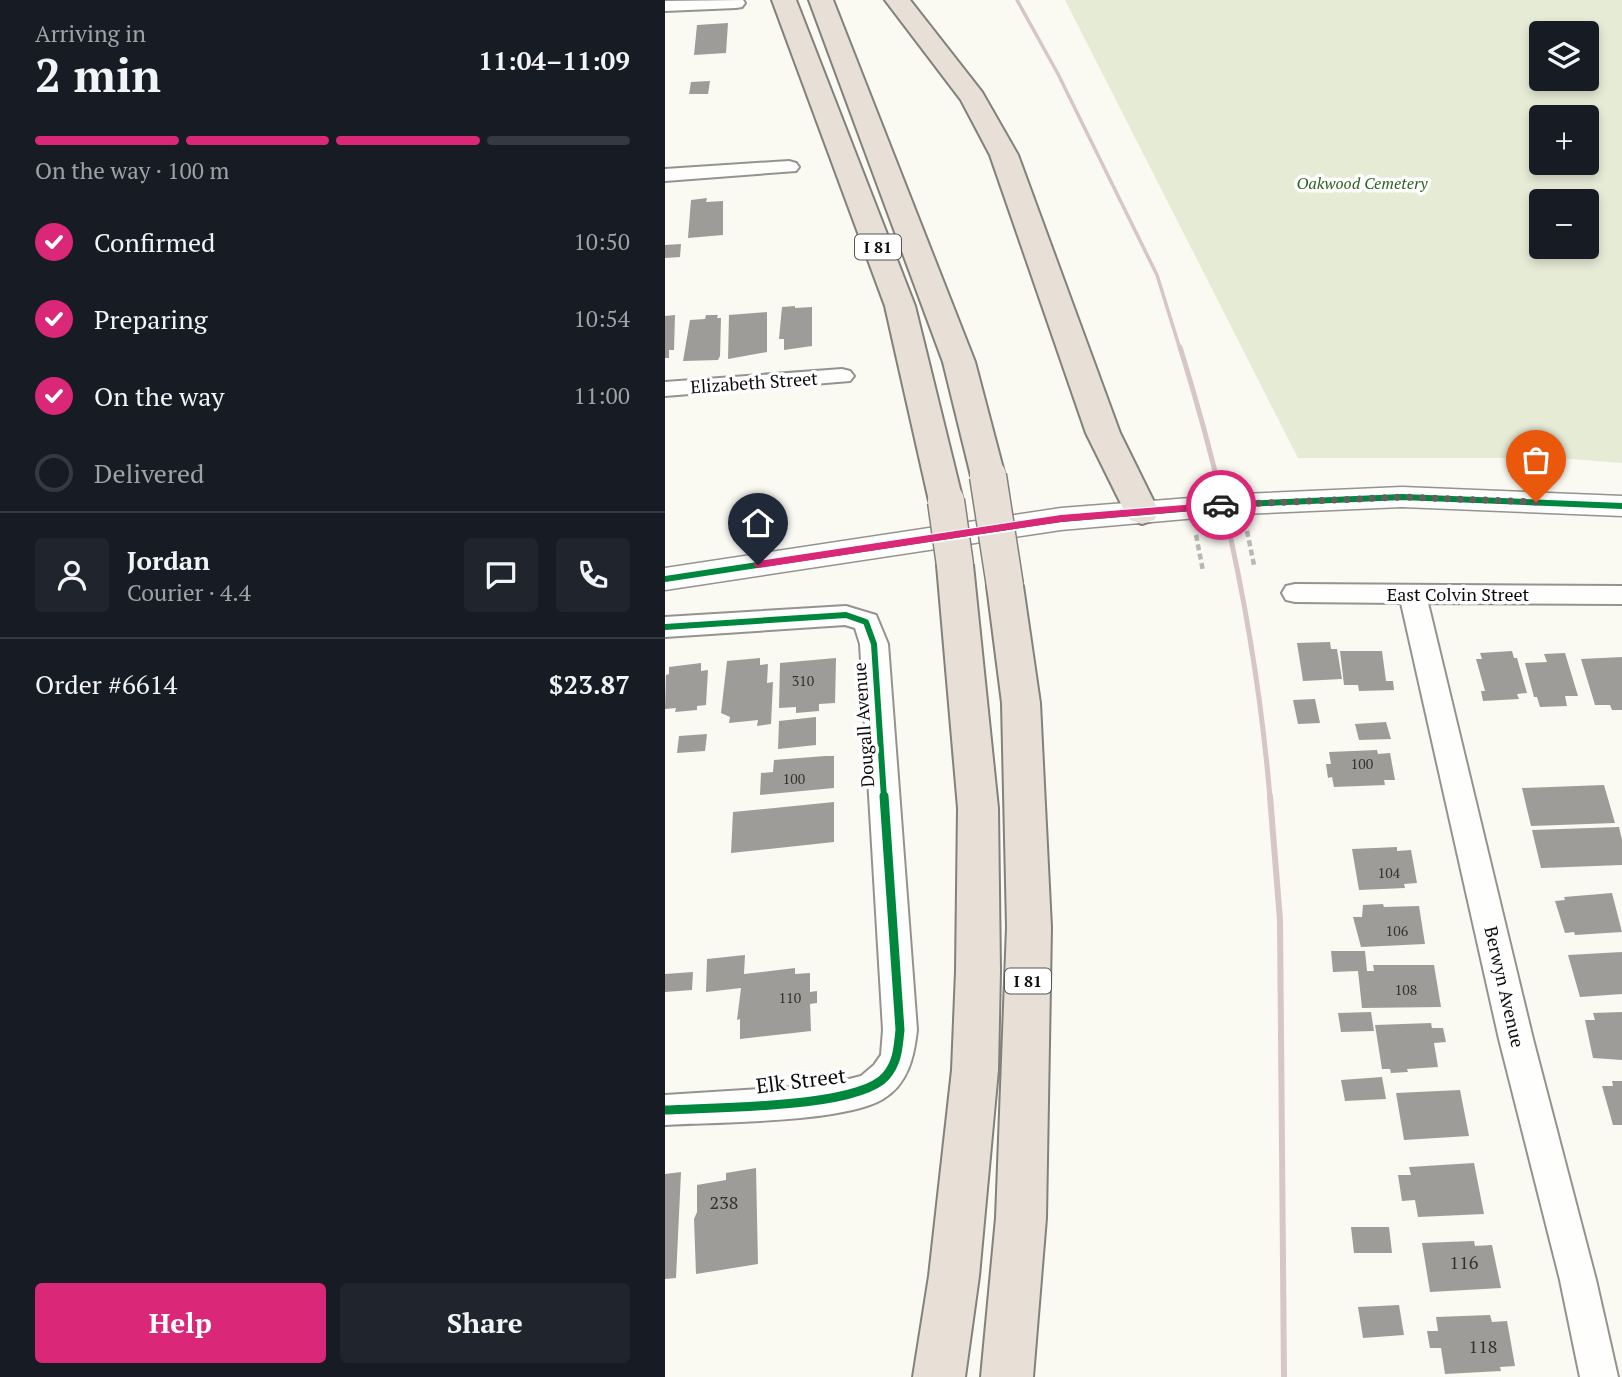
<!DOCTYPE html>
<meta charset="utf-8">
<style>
body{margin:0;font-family:"PT Serif",serif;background:#20242c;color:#f1f3f6;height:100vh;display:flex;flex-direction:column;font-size:26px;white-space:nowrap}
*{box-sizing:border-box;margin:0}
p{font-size:23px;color:#9ea1a6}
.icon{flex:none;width:38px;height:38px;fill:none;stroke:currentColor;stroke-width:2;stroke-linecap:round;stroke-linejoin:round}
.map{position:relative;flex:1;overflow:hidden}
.details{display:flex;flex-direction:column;background:#171b24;width:665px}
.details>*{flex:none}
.controls{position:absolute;left:864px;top:21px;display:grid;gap:14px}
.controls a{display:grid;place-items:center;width:70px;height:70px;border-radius:7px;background:#171b24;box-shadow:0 4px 10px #0003;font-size:35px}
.pin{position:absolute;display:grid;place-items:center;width:60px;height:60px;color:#fff;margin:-72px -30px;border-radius:50% 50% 50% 0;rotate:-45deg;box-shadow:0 0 7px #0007}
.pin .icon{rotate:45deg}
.courier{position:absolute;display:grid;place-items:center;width:70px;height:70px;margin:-35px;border:5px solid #db2777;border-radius:50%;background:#fff;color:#222;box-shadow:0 2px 9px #0007}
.summary em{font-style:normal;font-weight:600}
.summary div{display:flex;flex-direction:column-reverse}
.summary{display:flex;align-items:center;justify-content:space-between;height:119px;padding:0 35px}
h1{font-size:46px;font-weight:600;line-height:52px}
.bar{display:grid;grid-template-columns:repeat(4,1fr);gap:10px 7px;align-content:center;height:84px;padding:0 35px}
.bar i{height:9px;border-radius:5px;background:#363941}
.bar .on{background:#db2777}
.bar p{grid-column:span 4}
.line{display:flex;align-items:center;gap:18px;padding:0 35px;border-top:2px solid #363941}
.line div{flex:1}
.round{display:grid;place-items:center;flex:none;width:74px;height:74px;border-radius:7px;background:#20242c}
ol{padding:0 35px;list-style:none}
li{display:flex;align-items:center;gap:21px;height:77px}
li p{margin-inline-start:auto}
li .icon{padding:7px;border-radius:50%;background:#db2777;color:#fff;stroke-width:4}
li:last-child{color:#9ea1a6}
li i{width:38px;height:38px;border:4px solid #363941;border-radius:50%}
.action{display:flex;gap:14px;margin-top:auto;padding:14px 35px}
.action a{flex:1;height:80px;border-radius:7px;background:#db2777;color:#fff;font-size:28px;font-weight:600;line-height:80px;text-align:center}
.action a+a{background:#20242c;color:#f1f3f6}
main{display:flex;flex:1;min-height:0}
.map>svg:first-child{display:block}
.cemetery{fill:#e6ebd6;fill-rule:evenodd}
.building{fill:#9e9c98}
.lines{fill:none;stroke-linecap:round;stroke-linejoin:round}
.minor-casing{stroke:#949390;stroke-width:4}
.tertiary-casing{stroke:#949390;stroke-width:3}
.motorway-casing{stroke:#81817d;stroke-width:4}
.path{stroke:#b8b8b6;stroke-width:4.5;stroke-dasharray:6 3.5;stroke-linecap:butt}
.minor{fill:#fefefd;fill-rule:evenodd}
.tertiary{fill:#fefefd;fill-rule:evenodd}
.motorway{fill:#e8dfd6;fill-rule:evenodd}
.rail-far2{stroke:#d6c6c5;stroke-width:3.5}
.rail-far1{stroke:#d6c6c5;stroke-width:5}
.rail{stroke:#d6c6c5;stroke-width:6}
.motorway-bridge-casing{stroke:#81817d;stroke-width:39;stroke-linecap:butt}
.motorway-bridge{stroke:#e8dfd6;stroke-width:36}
.cycleway-far1-casing{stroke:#fff;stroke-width:10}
.cycleway-casing{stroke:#fff;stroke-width:13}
.cycleway-far1{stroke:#00873e;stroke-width:6}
.cycleway{stroke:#00873e;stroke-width:9}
.route{fill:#db2777}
.done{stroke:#60605d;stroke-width:7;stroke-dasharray:0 12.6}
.labels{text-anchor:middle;stroke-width:7;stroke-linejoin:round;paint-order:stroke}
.number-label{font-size:14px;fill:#313130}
.far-park-label{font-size:16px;font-style:italic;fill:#2d6320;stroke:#fff}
.shield{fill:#fff;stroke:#565656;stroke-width:2}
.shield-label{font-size:16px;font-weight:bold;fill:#0d0d0d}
.street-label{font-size:18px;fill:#0d0d0d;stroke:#fff}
.near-number-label{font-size:18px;fill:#313130}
.near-street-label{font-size:21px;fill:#0d0d0d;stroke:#fff}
</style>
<main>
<section class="details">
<div class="summary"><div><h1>2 min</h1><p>Arriving in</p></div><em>11:04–11:09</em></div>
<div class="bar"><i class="on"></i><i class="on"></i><i class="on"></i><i></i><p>On the way · 100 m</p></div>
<ol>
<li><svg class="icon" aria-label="check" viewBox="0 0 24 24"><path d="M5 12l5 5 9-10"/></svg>Confirmed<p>10:50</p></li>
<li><svg class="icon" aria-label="check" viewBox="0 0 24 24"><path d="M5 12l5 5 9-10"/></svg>Preparing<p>10:54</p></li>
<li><svg class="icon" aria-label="check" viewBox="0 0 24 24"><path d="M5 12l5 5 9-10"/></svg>On the way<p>11:00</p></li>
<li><i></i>Delivered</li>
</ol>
<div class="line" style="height:126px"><a class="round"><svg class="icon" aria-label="person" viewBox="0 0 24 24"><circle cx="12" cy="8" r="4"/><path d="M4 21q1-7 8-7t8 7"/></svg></a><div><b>Jordan</b><p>Courier · 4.4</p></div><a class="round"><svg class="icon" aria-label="chat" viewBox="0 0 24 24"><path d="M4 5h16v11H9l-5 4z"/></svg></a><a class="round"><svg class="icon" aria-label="phone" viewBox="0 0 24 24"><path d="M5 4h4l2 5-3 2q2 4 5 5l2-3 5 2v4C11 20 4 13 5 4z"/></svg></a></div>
<div class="line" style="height:91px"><div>Order #6614</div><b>$23.87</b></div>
<div class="action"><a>Help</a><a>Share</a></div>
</section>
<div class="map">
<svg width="957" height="1377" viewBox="0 0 957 1377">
<rect width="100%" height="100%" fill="#faf9f2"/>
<path class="cemetery" d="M400 0H957V463L893 458H633ZM877 33H922V79H877ZM877 117H922V163H877ZM877 201H922V247H877Z"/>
<path class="building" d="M63 23 61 53 29 55 32 25Z
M45 81 43 94H24L26 82Z
M42 198 41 202 58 201V235L23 238 26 200Z
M16 244 15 257 0 258V245Z
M130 306V308L147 307V346L119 350V339H114L117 307Z
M102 312V352L63 359 64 315Z
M10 315 9 350H4V358H0V316Z
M41 315H53L52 318H56L55 356 53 360 18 361 25 320 40 319Z
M665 642 666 649H672L677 679 638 681 632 643Z
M675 651H717L721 681H728L729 690 694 691 693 685H679Z
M847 651 849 658H852L862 693 852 694 854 699 818 701 816 691H820L811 659H817L815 653Z
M900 653 913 696H900L902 706 875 707 872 697H869L860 663 882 662 879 654Z
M957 657V710H947L945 705H930L916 659Z
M95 658V665L103 664 102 683 108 682 106 724 92 726 93 720 64 723 65 717 56 713 62 661Z
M171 658 170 703 154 704V711L131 713V707L114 708 115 663Z
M36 663V671L43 670 41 705 32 706V710L10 712 11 708 0 709 1 675 4 674V667Z
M650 699 655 723 633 724 628 700Z
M151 717V745L113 749 114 721Z
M721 722 726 739 694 740 690 724Z
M42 734 40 751 12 753 14 736Z
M712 750 713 754 725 753 730 780H719L720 785 669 787 667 777 663 778 661 764H666L664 752Z
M160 756H169V788L95 795 96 773 108 772 109 760Z
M939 785 950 823 866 826 857 788Z
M169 802V842L66 853 68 812Z
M954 827 957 840V865L876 868 867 830Z
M732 847V851L746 850 752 883 739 884 740 888 694 890 687 849Z
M947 893 957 932 910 935 909 932 900 933 890 901 900 900 899 897Z
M718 904 719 907 754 906 760 944 696 947 688 917H697L698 905Z
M666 951H700L702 971H709L708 965H769L776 1007 697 1008 693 971 668 972Z
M957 952V994L915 997 903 955Z
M80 955 79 974 130 968V974L145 973V992L152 991V1003L145 1004 146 1031 75 1039V1019L72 1020 76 988 41 992 42 959Z
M28 972 27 990 0 992V974Z
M706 1012 709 1031 676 1032 673 1013Z
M957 1012V1060L928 1058 920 1020H930L928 1013Z
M766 1023 767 1028H778L781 1042 769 1043 773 1067 742 1069 743 1072 726 1073 725 1069H717L710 1025Z
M717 1077 721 1099 680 1101 676 1080Z
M947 1081H957V1125H948L937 1086H948Z
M795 1090 804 1136 739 1140 731 1093Z
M809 1163 819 1214 753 1217 750 1200 737 1201 733 1175H746L744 1167Z
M91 1168 93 1264 31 1274 29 1219 32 1212V1185L61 1180V1173Z
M16 1172 11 1278 0 1279V1174Z
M686 1227H724L727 1253H689Z
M809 1241 810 1246 827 1245 836 1288 765 1292 757 1243Z
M734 1305 739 1335 698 1338 693 1307Z
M825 1315 827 1322 842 1321 850 1366 835 1367 836 1371 780 1374 776 1348H765L762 1331H773L771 1317Z"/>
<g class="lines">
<g class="minor-casing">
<path id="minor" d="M78 0 80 3 77 7 71 8 0 11V1Z
M124 161 131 163 134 167 131 171 0 181V169Z
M177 369 185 371 189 376 185 381 0 396V382Z
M630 584 957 586V604L763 603 868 1039 931 1280 953 1377H915L895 1280 834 1039 736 603 630 602 621 600 617 593 621 586Z
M181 606 211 615 223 644 252 1030C249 1057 243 1084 218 1099 178 1123 51 1122 0 1125V1095L161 1085 196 1076 209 1065 216 1055 218 1030 195 644 190 628 180 625 0 637V617Z"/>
</g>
<g class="tertiary-casing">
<path id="tertiary" d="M737 487 957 496V516L737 507 577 514 396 530 0 590V568L396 508 577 494Z"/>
</g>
<g class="motorway-casing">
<path id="motorway" d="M107 0H131L250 306 298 501 293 509 281 512 269 509 264 501 220 306Z
M144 0H168L310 362 340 476 335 484 323 487 311 484 306 476 278 362Z
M220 0H245L317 92 353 155 455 433 494 512 489 520 477 524 465 520 460 512 421 433 325 155 296 100Z
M290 553 303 556 308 565 333 808 335 971 333 1070 314 1276 300 1377H248L264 1276 287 1070 291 971 293 808 272 565 277 556Z
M340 573 353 577 358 586 375 703 386 927 381 1218 368 1377H316L331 1218 342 927 337 703 322 586 327 577Z"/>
</g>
<path class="path" d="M582 531 589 565
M531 535 538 571"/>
<use href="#minor" class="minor"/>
<use href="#tertiary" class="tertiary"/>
<use href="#motorway" class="motorway"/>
<path class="rail-far2" d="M352 0 393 74 492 275 515 349"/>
<path class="rail-far1" d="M515 347C561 494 592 644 605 798"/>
<path class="rail" d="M605 796 615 920 619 1377"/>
<g class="motorway-bridge-casing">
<path id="motorway-bridge" d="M323 476 340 586
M281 501 290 565"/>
</g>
<use href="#motorway-bridge" class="motorway-bridge"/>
<g class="cycleway-far1-casing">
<path id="cycleway-far1" d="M0 579 396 519 577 504 737 497 957 506
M0 627 181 615 201 622 209 644 219 798"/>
</g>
<g class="cycleway-casing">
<path id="cycleway" d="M0 1110C47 1107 193 1109 221 1076 233 1062 233 1047 235 1030L219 796"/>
</g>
<use href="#cycleway-far1" class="cycleway-far1"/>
<use href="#cycleway" class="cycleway"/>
</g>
<path class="route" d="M556 502 561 505 560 508 396 522 93 568 88 565 93 561 396 515Z"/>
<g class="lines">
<path class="done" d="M556 505 737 497 871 502"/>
</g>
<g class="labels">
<g class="number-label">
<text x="138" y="686">310</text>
<text x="697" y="769">100</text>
<text x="129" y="784">100</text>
<text x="724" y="878">104</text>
<text x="732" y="936">106</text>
<text x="741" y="995">108</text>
<text x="125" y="1003">110</text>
</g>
<g class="far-park-label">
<text x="697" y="189">Oakwood Cemetery</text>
</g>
<g class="shield">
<rect x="190" y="234.5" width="46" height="25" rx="5"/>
<rect x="340" y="968.5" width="46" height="25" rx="5"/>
</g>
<g class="shield-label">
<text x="213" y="253">I 81</text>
<text x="363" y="987">I 81</text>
</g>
<g class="street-label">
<text transform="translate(89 383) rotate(-4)" y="6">Elizabeth Street</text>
<text x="793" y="601">East Colvin Street</text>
<text transform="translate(199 725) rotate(-94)" y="6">Dougall Avenue</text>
<text transform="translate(839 987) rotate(77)" y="6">Berwyn Avenue</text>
</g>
<g class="near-number-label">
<text x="59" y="1209">238</text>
<text x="799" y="1269">116</text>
<text x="818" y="1353">118</text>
</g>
<g class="near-street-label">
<text transform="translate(136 1081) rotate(-7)" y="7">Elk Street</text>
</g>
</g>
</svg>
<div class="controls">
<a><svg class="icon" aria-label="layers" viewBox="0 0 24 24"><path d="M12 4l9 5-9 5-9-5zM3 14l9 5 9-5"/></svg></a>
<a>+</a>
<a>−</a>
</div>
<div class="pin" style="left:871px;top:502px;background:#ea580c"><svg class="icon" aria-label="bag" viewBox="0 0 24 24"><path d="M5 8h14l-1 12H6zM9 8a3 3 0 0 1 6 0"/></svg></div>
<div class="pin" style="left:93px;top:565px;background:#1f2937"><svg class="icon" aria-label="home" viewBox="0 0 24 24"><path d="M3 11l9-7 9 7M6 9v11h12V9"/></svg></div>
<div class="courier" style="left:556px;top:505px"><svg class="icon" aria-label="car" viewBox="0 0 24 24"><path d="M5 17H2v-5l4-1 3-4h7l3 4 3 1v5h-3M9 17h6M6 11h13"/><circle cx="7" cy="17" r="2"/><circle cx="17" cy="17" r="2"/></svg></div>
</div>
</main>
